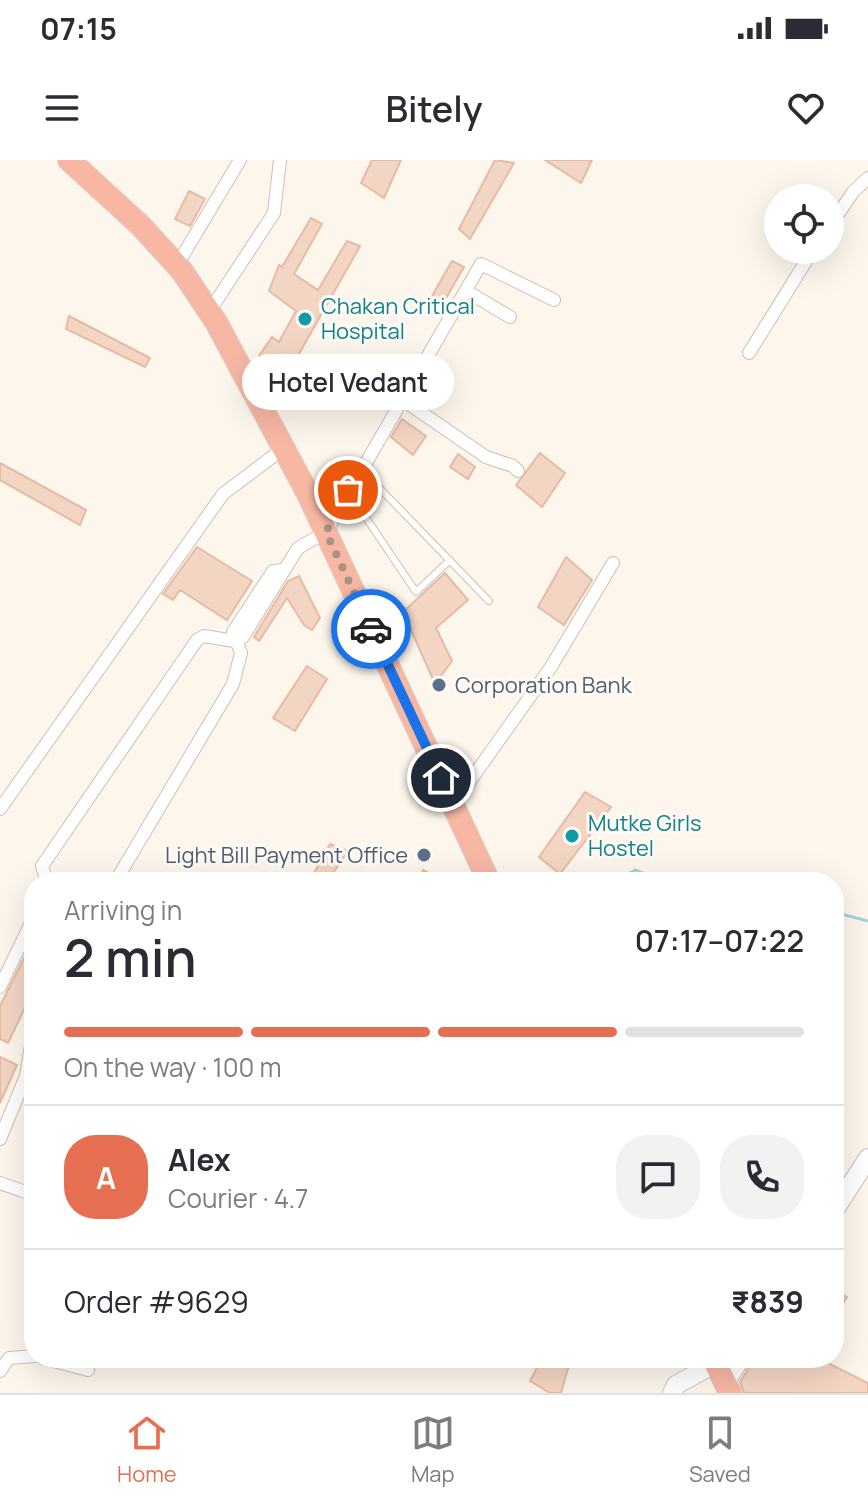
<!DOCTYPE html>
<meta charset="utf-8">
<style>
body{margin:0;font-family:Manrope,sans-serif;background:#f2f2f3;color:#2b2b33;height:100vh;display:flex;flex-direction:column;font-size:30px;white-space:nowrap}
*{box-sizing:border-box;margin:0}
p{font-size:26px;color:#7c7c81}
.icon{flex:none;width:44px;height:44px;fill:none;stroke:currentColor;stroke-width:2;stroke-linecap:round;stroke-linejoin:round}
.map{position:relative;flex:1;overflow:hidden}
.drawer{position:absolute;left:24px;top:712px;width:820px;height:496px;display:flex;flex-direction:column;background:#fff;border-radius:32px;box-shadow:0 8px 32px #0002}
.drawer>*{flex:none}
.fabs{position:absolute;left:764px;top:24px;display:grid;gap:16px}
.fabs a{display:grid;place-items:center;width:80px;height:80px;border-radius:50%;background:#fff;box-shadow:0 8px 32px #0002;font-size:40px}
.pin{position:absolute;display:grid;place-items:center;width:68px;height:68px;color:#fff;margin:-34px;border:4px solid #fff;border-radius:50%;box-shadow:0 2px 8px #0007}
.courier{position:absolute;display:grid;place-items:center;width:80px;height:80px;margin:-40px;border:6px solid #1a73e8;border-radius:50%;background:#fff;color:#222;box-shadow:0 2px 10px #0007}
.bubble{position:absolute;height:56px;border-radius:28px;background:#fff;box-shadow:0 8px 32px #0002;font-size:26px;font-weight:600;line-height:56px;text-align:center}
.summary em{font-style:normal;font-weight:600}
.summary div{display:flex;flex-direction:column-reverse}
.summary{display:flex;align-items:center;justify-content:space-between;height:136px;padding:0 40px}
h1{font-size:52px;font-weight:600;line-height:60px}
.bar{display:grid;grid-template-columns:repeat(4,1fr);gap:12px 8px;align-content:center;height:96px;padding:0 40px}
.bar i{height:10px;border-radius:6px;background:#e1e1e2}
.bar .selected{background:#e76f51}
.bar p{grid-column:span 4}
.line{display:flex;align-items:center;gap:20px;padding:0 40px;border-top:2px solid #e1e1e2}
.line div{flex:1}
.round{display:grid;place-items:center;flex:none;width:84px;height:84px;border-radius:32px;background:#f2f2f3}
.status{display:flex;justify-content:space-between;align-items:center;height:56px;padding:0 40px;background:#fff;direction:ltr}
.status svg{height:22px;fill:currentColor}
header{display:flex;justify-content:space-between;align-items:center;height:104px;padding:0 40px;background:#fff;font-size:36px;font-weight:600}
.tab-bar{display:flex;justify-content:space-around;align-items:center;height:112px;border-top:2px solid #e1e1e2;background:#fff;font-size:22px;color:#7c7c81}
.tab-bar a{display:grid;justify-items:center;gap:4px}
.tab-bar .selected{color:#e76f51}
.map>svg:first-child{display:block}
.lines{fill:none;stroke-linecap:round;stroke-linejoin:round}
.stream{stroke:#a5d3da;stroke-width:3}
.building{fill:#f3d5c3;stroke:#e6bba3;stroke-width:2}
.lane-casing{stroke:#d1beb0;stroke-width:8}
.street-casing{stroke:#d1beb0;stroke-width:14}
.secondary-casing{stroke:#d6c0b0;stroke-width:20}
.highway-casing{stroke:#dad1cd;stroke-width:24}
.lane{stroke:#fff;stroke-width:6}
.street{stroke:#fff;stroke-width:12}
.secondary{stroke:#fff;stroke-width:18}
.highway{stroke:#f7b7a3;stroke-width:22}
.done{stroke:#a89285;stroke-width:8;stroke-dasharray:0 14.4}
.route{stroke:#1a73e8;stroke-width:10}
.culture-dot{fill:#0f9aa8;stroke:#fffaf3;stroke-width:3}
.service-dot{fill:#5c6f8a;stroke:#fffaf3;stroke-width:3}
.labels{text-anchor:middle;stroke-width:6;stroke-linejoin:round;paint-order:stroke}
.culture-label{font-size:22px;fill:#0d838f;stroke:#fffaf3;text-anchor:start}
.service-label{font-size:22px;fill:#4e5e75;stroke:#fffaf3;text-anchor:start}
</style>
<div class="status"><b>07:15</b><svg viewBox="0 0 49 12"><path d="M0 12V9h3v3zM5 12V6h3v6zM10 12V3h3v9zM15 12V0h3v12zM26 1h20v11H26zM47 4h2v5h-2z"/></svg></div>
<header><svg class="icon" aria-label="menu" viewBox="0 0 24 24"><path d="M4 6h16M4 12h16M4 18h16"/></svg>Bitely<svg class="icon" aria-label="heart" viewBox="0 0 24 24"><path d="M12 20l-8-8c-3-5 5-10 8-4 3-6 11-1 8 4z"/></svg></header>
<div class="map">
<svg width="868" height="1233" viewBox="0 0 868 1233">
<rect width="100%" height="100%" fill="#fdf6ec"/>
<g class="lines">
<path class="stream" d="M615 722 635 710 666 722
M834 752 868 761"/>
</g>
<path class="building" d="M372 0H401L384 38 361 23Z
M495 0 514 3 470 79 459 69Z
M545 0H592L581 23Z
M189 31 205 39 190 66 175 59Z
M311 58 322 64 294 114 318 130 347 81 360 86 291 208 273 195 266 200 259 196 272 177 279 182 296 151 269 131 279 105 282 107Z
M452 101 464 107 439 150 428 143Z
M69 156 150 198 145 207 66 169Z
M402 259 426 276 413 295 391 277Z
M540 293 565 313 542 347 516 325Z
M458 294 475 307 468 319 450 307Z
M0 303 86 350 80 365 0 320Z
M197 387 252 421 227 460 180 430 173 440 163 434Z
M566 397 592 420 564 465 538 447Z
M445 413 468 440 436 468 452 501 435 524 403 452Z
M299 416 320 458 312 470 304 465 287 438 259 481 254 477 288 421Z
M307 506 327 519 295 571 273 558Z
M585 632 611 647 560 714 539 697Z
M330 684 348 691 327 722 314 713Z
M423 710 434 716 431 722H417Z
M34 778V829L8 883 0 879V846Z
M0 897 17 905 0 943Z
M834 1130 847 1137 834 1159Z
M542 1198H571L561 1233H550L530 1221Z
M762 1198H818L868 1223V1233H744L740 1222 750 1206Z"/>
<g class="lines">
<g class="lane-casing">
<path id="lane" d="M362 310 489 441
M348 331 416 432 450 400"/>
</g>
<g class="street-casing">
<path id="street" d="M830 66 853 32 868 18
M177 105 240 0
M468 132 510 157
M209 152 274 53 280 0
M749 193 813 90
M403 240 486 297 513 306 518 311
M453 645 551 507 613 403
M0 649 223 334 284 288
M47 722 42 706 197 480 204 476 234 481 243 477 298 388 326 372 481 104 554 140
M115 722 233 524 241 493 233 472 273 411 283 410
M0 827 34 757
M0 979 26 916 34 867
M0 1023 34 1035
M42 1198 88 1210
M0 1211 9 1198 34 1196"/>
</g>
<g class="secondary-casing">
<path id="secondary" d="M834 1051 868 998
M725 1223 741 1198
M672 1233 676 1225 716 1203"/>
</g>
<g class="highway-casing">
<path id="highway" d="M69 0 141 66 182 111 216 162 308 334 489 722
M713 1198 730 1233"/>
</g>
<use href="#lane" class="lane"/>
<use href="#street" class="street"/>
<use href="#secondary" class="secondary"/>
<use href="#highway" class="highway"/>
</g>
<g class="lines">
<path class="done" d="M348 330 326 372 371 469"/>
<path class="route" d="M371 469 441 618"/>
</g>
<g class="culture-dot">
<circle cx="305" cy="159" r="8"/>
<circle cx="572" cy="676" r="8"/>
</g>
<g class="service-dot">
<circle cx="439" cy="525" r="8"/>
<circle cx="424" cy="695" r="8"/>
</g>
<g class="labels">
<g class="culture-label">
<text x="321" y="154">Chakan Critical<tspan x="321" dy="25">Hospital</tspan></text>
<text x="588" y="671">Mutke Girls<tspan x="588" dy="25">Hostel</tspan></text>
</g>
<g class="service-label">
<text x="455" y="533">Corporation Bank</text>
<text x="408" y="703" text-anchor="end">Light Bill Payment Office</text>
</g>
</g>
</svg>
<div class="fabs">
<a><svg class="icon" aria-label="locate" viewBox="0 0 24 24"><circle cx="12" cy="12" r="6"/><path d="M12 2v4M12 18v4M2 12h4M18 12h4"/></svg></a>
</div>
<div class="pin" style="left:348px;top:330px;background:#ea580c"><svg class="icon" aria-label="bag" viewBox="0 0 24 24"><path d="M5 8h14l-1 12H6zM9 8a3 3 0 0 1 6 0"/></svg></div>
<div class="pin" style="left:441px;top:618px;background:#1f2937"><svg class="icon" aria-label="home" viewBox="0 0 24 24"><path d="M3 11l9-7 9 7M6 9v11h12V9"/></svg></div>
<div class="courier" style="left:371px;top:469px"><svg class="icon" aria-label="car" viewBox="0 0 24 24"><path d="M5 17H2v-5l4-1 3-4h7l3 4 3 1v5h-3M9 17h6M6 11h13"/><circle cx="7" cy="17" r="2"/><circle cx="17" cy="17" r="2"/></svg></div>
<div class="bubble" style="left:242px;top:194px;width:212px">Hotel Vedant</div>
<section class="drawer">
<div class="summary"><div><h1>2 min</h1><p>Arriving in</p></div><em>07:17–07:22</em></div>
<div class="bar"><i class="selected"></i><i class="selected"></i><i class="selected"></i><i></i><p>On the way · 100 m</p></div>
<div class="line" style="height:144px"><b class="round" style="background:#e76f51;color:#fff">A</b><div><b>Alex</b><p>Courier · 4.7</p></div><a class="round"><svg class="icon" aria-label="chat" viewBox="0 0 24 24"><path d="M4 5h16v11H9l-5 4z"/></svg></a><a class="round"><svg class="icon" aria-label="phone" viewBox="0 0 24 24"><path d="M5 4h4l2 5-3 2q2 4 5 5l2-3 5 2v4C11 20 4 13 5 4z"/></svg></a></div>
<div class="line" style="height:104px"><div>Order #9629</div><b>₹839</b></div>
</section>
</div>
<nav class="tab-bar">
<a class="selected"><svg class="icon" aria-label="home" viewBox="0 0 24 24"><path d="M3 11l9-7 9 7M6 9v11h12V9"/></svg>Home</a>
<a><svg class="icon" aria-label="map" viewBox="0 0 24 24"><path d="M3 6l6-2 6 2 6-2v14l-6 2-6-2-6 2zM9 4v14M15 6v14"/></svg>Map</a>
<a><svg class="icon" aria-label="saved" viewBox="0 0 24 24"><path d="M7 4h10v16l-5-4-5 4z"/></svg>Saved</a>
</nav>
